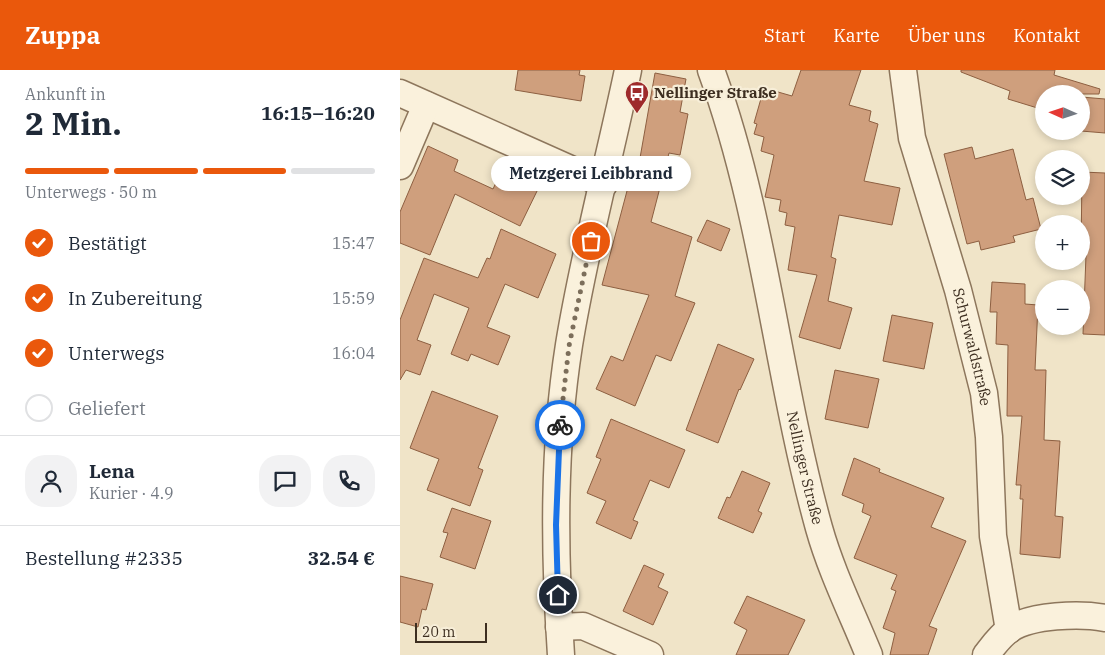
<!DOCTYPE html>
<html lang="de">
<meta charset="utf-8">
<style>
body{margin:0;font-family:"IBM Plex Serif",serif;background:#f2f2f3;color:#1f2937;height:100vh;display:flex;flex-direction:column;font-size:19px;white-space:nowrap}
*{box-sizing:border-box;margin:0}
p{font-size:16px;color:#747a83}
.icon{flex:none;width:28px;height:28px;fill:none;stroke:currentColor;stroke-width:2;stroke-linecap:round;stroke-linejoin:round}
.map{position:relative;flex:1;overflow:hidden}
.drawer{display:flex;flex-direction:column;background:#fff;width:400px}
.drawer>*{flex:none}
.needle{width:32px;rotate:273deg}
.controls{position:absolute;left:635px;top:15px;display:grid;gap:10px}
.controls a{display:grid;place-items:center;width:55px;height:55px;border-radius:50%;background:#fff;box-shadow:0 2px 8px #0003;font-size:25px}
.scale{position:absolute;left:15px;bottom:12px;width:72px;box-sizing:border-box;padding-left:5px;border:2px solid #3d2e20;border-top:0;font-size:14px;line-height:18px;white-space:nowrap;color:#3d2e20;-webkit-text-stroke:4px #f7eed8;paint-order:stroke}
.pin{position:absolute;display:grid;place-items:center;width:42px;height:42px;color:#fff;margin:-21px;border:2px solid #fff;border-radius:50%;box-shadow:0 1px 5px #0007}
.courier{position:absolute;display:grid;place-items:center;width:50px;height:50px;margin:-25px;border:4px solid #1a73e8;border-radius:50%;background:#fff;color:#222;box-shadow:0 1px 6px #0007}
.bubble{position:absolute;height:35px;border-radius:18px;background:#fff;box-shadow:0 2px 8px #0003;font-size:16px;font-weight:700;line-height:35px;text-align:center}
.summary em{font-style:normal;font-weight:700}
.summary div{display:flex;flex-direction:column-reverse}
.summary{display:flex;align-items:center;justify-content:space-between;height:85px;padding:0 25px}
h1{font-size:32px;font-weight:700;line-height:38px}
.bar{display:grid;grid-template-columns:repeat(4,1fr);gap:8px 5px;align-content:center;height:60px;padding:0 25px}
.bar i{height:6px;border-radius:4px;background:#e0e1e3}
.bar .current{background:#ea580c}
.bar p{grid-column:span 4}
.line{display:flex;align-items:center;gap:12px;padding:0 25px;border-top:1px solid #e0e1e3}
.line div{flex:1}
.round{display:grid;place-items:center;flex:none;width:52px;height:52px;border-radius:20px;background:#f2f2f3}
ol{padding:0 25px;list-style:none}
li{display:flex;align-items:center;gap:15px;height:55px}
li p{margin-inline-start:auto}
li .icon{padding:5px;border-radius:50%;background:#ea580c;color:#fff;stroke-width:4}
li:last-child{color:#747a83}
li i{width:28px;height:28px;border:2px solid #e0e1e3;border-radius:50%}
header{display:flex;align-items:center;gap:30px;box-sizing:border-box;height:70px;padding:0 25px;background:#ea580c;color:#fff}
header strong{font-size:24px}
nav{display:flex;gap:28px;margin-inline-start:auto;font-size:18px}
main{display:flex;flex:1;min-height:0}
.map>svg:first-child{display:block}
.building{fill:#cf9f7d;stroke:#8d5f41}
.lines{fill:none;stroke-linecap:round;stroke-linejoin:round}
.minor-casing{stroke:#8d765c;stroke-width:29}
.minor{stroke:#faf1dc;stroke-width:26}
.done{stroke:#7c6e5b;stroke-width:5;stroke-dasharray:0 9}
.route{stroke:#1a73e8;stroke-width:6}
.labels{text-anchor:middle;stroke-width:4.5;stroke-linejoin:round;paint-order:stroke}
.poi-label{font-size:15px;font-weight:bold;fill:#3d2e20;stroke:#f7eed8;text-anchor:start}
.street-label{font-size:15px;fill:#3d2e20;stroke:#f7eed8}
</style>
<header>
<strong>Zuppa</strong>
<nav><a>Start</a><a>Karte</a><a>Über uns</a><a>Kontakt</a></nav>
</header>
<main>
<section class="drawer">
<div class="summary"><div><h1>2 Min.</h1><p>Ankunft in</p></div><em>16:15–16:20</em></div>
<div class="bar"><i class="current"></i><i class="current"></i><i class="current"></i><i></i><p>Unterwegs · 50 m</p></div>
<ol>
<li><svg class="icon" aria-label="check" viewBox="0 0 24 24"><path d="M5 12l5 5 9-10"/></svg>Bestätigt<p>15:47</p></li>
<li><svg class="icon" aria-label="check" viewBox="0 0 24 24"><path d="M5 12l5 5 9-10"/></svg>In Zubereitung<p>15:59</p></li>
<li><svg class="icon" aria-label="check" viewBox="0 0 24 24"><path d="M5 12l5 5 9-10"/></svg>Unterwegs<p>16:04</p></li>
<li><i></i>Geliefert</li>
</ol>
<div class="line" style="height:90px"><a class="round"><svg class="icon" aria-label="person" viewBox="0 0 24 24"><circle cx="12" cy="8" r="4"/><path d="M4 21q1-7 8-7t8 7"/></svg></a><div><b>Lena</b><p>Kurier · 4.9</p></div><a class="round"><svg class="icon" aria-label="chat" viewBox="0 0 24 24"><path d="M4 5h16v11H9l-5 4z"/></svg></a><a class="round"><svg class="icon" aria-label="phone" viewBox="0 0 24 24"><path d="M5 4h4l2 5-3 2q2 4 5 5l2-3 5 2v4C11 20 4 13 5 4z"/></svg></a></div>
<div class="line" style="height:65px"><div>Bestellung #2335</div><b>32.54 €</b></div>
</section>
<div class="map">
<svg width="705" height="585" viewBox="0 0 705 585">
<rect width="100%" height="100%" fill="#f0e4c8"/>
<path class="building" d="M118 0H180L179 5 185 6 181 31 115 20Z
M401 0H461L449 35 471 41 469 51 478 54 464 111 500 118 492 155 439 145 431 187 436 189 428 231 452 238 440 279 399 267 417 205 388 200 395 157 385 155 387 143 379 141 381 130 365 127 374 85 361 81 364 67 354 64 357 54 354 53 364 18 392 26Z
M561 0H655L654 5 700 19 699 24H644V40L608 29 610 21 561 2Z
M255 3 286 9 280 42 288 44 280 85 269 83 251 152 292 167 275 226 295 233 271 291 256 285 235 336 196 319 211 286 223 291 249 225 202 215 236 87 240 88Z
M681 27 705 29V63L681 61Z
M28 76 58 90 54 101 93 119 102 100 139 117 120 156 55 124 30 185 0 173V142Z
M572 77 575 89 613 79 626 130 633 128 641 159 613 166 615 172 581 180 579 171 567 174 544 84Z
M682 102 705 103V265L683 264 686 185H681Z
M307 150 330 159 321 181 297 171Z
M101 159 156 184 138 228 105 214 87 257 110 266 98 295 71 284 68 291 51 284 69 238 34 224 17 270 31 275 20 305 6 300 0 310V250L24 188 78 208 87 188 90 189Z
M592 212 625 214V234L638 235 635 300H646L644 370 660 371 655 446 663 447 660 488 620 484 623 429H620L621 415H616L622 346H607L608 275 596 274 597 242H590Z
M492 245 533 253 524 299 483 291Z
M318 274 354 289 340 320 339 319 318 373 286 360Z
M435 300 479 309 468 358 425 349Z
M32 321 98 346 78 398 83 400 70 436 27 420 39 389 10 378Z
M211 349 285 380 269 418 250 410 233 450 238 452 231 469 196 453 206 431 187 423 201 389 196 387Z
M454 388 480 399 479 402 544 428 531 457 566 471 529 556 537 559 528 585H490L495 563 483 558 496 521 491 519 497 505 454 488 471 446 462 442 464 434 442 425Z
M342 401 370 413 358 441 362 443 353 463 318 448 327 427 330 428Z
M52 438 91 451 75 499 40 487 48 463 43 462Z
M244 495 264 504 258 517 268 522 253 555 223 541Z
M0 506 33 514 26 540 22 539 18 557 0 552Z
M347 526 405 550 388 585H336L347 560 334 553Z"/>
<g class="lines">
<g class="minor-casing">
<g id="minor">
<path id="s1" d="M311 0C365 147 377 307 419 458 431 501 452 543 469 585"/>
<path id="s2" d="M503 0 512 68 558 220 584 323 589 367 593 466 609 560"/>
<path d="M0 23 204 114"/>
<path d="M0 96 26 35"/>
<path d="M159 557 183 556 250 585"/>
<path d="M161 585C154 481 153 377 169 275 184 182 209 91 228 0"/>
<path d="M586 585C593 576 600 566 610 559 631 545 680 543 705 548"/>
</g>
</g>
<use href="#minor" class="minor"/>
</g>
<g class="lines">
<path class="done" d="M160 355 169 276 191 171"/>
<path class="route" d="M158 525 156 455 160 355"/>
</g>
<defs>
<g id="bus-pin" transform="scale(1.25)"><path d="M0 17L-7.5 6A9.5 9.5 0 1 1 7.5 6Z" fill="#9e2a2b" stroke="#f7eed8"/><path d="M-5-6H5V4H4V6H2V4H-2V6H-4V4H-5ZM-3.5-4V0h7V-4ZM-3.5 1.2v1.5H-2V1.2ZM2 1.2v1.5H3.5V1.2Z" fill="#fff"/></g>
</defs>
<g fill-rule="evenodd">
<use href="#bus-pin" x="237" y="23"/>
</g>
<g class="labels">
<g class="poi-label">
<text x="254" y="28">Nellinger Straße</text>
</g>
<g class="street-label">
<text dy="5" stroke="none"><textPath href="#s2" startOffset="286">Schurwaldstraße</textPath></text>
<text dy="5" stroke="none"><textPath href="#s1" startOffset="409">Nellinger Straße</textPath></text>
</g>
</g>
</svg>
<div class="controls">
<a><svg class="needle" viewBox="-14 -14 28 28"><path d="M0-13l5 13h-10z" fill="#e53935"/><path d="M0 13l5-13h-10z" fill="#747a83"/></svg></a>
<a><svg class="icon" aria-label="layers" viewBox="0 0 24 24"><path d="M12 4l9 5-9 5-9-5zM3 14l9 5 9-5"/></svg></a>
<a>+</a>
<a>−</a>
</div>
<div class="scale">20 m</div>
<div class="pin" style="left:191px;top:171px;background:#ea580c"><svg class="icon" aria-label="bag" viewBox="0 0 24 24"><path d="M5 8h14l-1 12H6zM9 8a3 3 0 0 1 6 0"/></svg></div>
<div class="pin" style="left:158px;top:525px;background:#1f2937"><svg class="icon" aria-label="home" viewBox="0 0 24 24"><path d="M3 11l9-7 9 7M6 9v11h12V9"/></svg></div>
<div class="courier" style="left:160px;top:355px"><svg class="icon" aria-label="bike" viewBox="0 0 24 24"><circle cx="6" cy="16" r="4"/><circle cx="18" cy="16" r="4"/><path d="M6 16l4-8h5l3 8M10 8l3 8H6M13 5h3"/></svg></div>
<div class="bubble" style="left:91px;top:86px;width:200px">Metzgerei Leibbrand</div>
</div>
</main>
